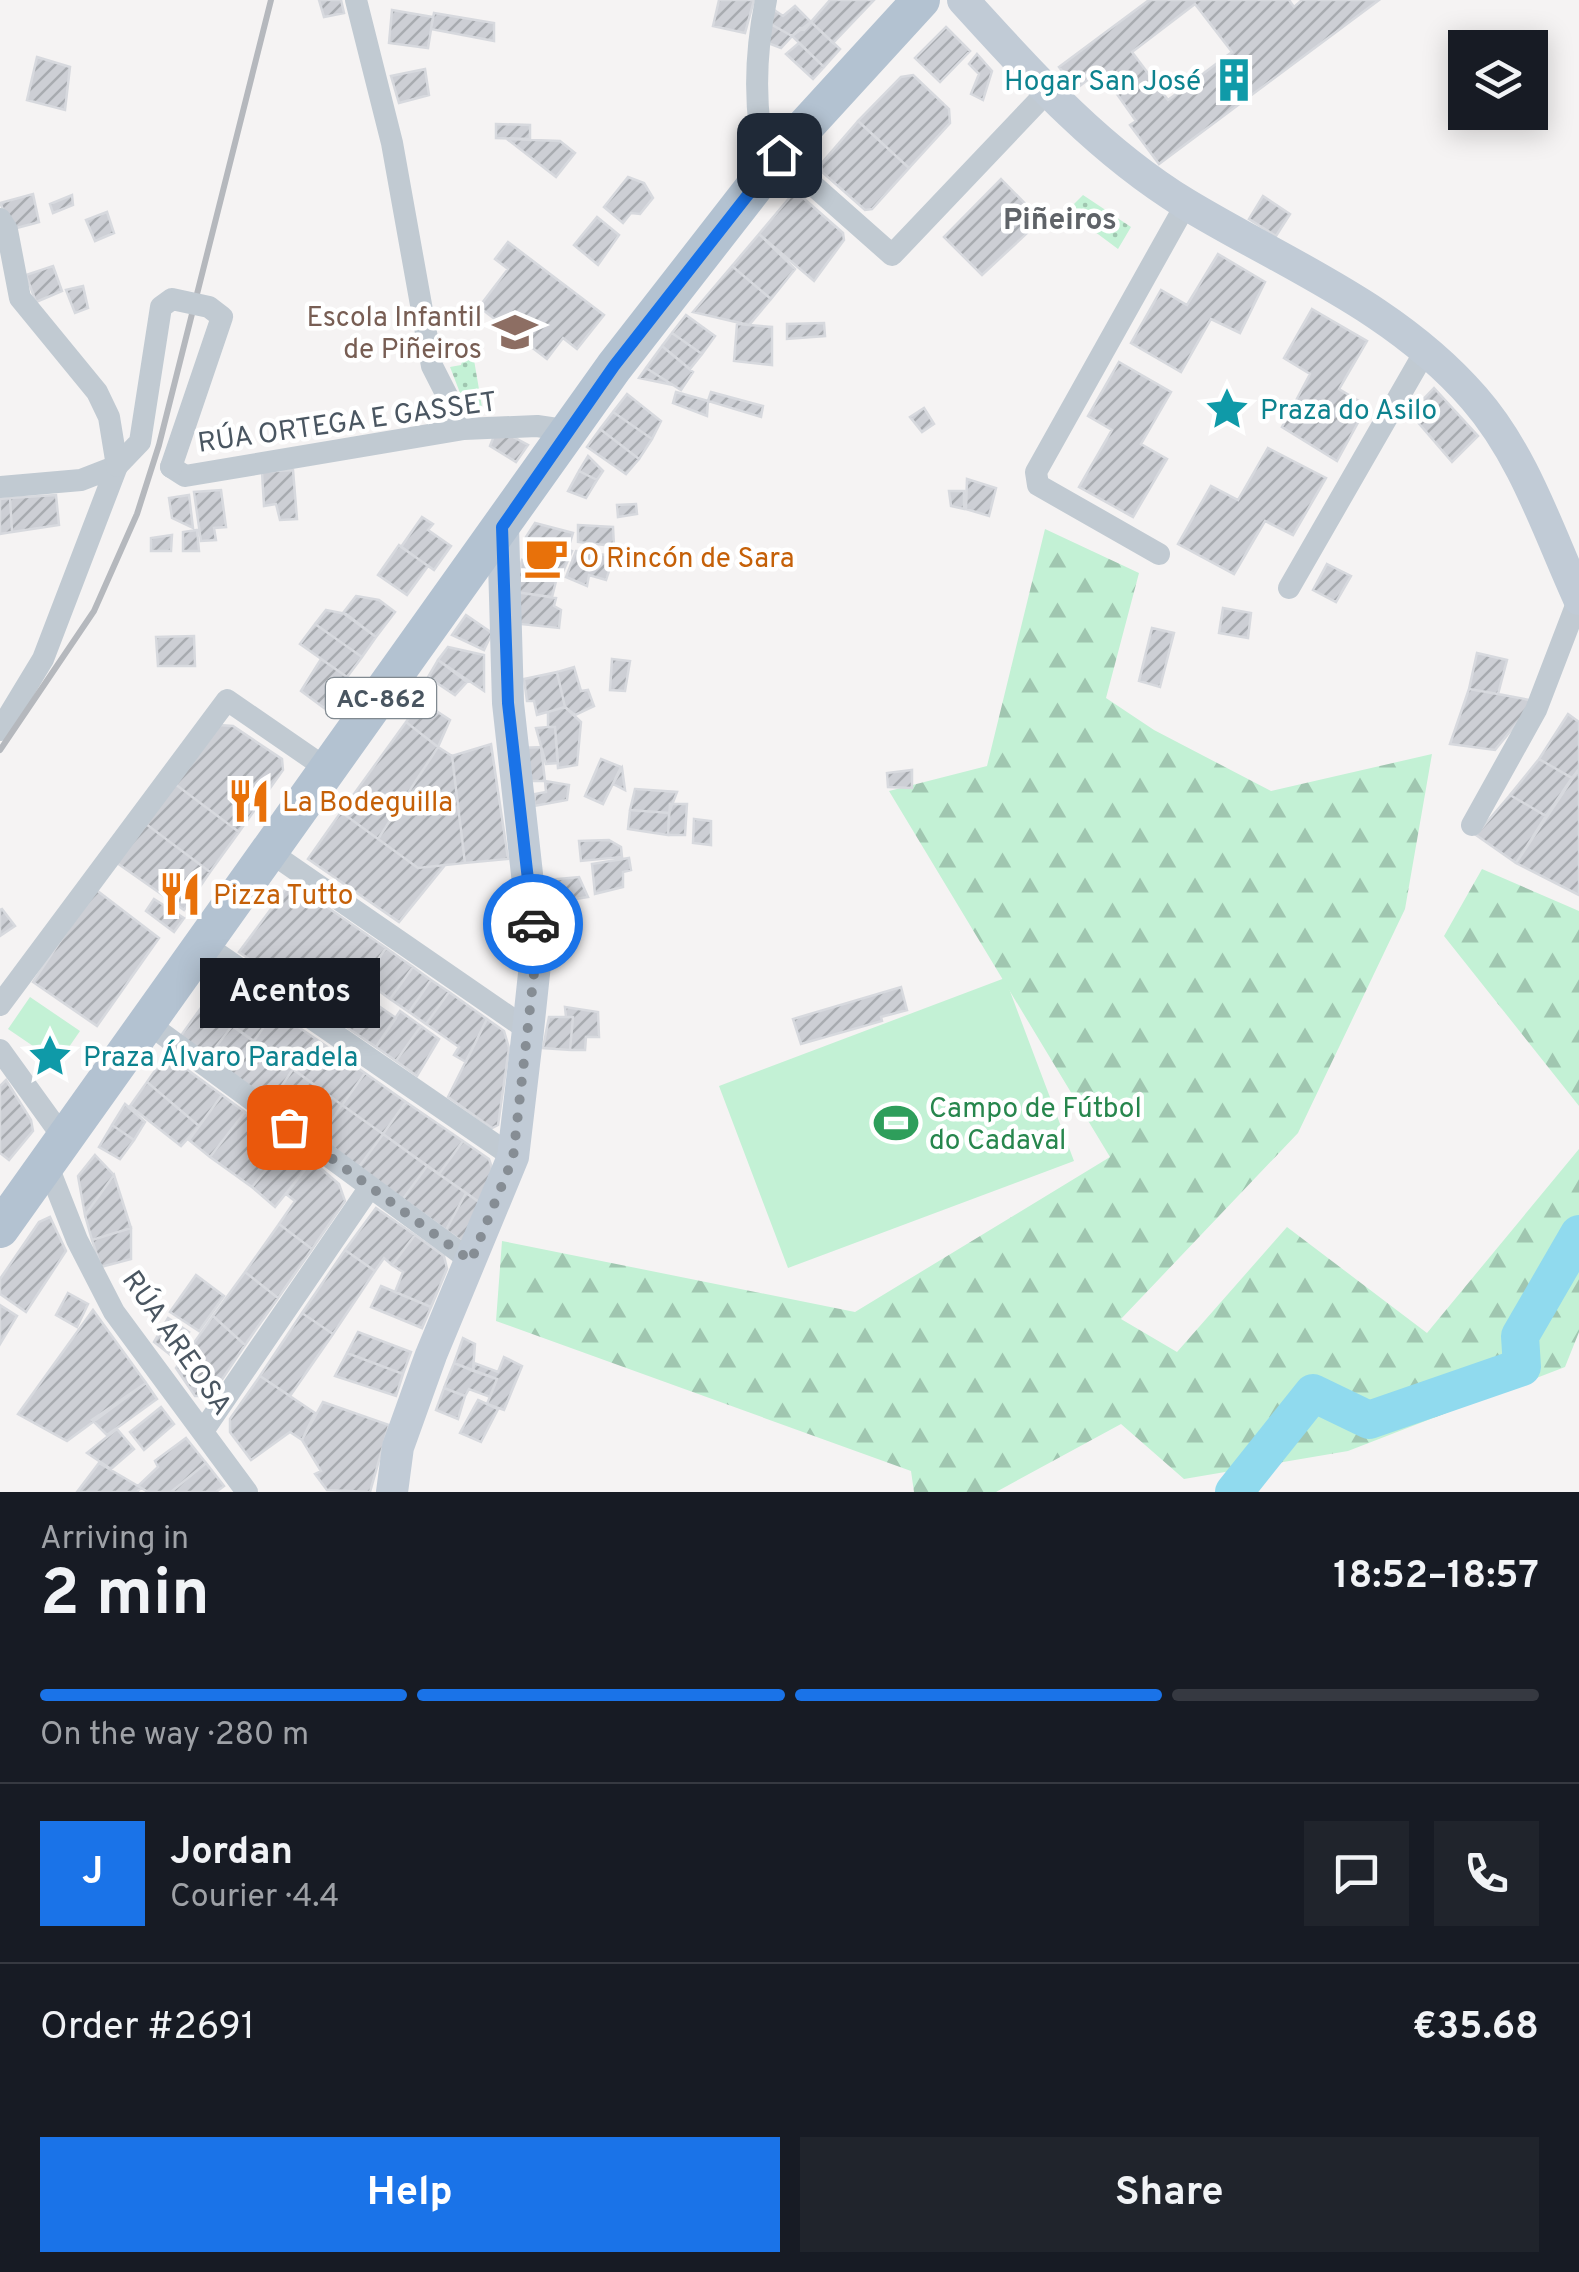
<!DOCTYPE html>
<meta charset="utf-8">
<style>
body{margin:0;font-family:Overpass,sans-serif;background:#20242c;color:#f1f3f6;height:100vh;display:flex;flex-direction:column;font-size:38px;white-space:nowrap}
*{box-sizing:border-box;margin:0}
p{font-size:32px;color:#9ea1a6}
.icon{flex:none;width:55px;height:55px;fill:none;stroke:currentColor;stroke-width:2;stroke-linecap:round;stroke-linejoin:round}
.map{position:relative;height:1492px;overflow:hidden}
.panel{display:flex;flex-direction:column;background:#171b24;flex:1}
.panel>*{flex:none}
.tools{position:absolute;left:1448px;top:30px;display:grid;gap:20px}
.tools a{display:grid;place-items:center;width:100px;height:100px;border-radius:0px;background:#171b24;box-shadow:0 5px 25px #0003;font-size:50px}
.pin{position:absolute;display:grid;place-items:center;width:85px;height:85px;color:#fff;margin:-42px;border-radius:20px;box-shadow:0 5px 15px #0006}
.courier{position:absolute;display:grid;place-items:center;width:100px;height:100px;margin:-50px;border:8px solid #1a73e8;border-radius:50%;background:#fff;color:#222;box-shadow:0 2px 12px #0007}
.bubble{position:absolute;height:70px;border-radius:0px;background:#171b24;box-shadow:0 5px 25px #0003;font-size:32px;font-weight:700;line-height:70px;text-align:center}
.overview em{font-style:normal;font-weight:700}
.overview div{display:flex;flex-direction:column-reverse}
.overview{display:flex;align-items:center;justify-content:space-between;height:170px;padding:0 40px}
h1{font-size:65px;font-weight:700;line-height:75px}
.bar{display:grid;grid-template-columns:repeat(4,1fr);gap:15px 10px;align-content:center;height:120px;padding:0 40px}
.bar i{height:12px;border-radius:8px;background:#363941}
.bar .current{background:#1a73e8}
.bar p{grid-column:span 4}
.line{display:flex;align-items:center;gap:25px;padding:0 40px;border-top:2px solid #363941}
.line div{flex:1}
.round{display:grid;place-items:center;flex:none;width:105px;height:105px;border-radius:0px;background:#20242c}
.primary-button{display:flex;gap:20px;margin-top:auto;padding:20px 40px}
.primary-button a{flex:1;height:115px;border-radius:0px;background:#1a73e8;color:#fff;font-size:40px;font-weight:700;line-height:115px;text-align:center}
.primary-button a+a{background:#20242c;color:#f1f3f6}
.map>svg:first-child{display:block}
.forest{fill:url(#forest-firs)}
.park{fill:url(#park-dots)}
.pitch{fill:#c3f1d5}
.lines{fill:none;stroke-linecap:round;stroke-linejoin:round}
.river{stroke:#90daee;stroke-width:38}
.building{fill:url(#building-hatch);stroke:#d7d9de;stroke-width:2.5;fill-rule:evenodd}
.street{stroke:#c1cad2;stroke-width:22}
.secondary{stroke:#c1cbd6;stroke-width:32}
.primary{stroke:#b3c2d1;stroke-width:38}
.rail{stroke:#b5b8bd;stroke-width:6}
.street-bridge{stroke:#c1cad2;stroke-width:22}
.done{stroke:#868d94;stroke-width:10;stroke-dasharray:0 18}
.route{stroke:#1a73e8;stroke-width:12}
.labels{text-anchor:middle;stroke-width:9;stroke-linejoin:round;paint-order:stroke}
.shield{fill:#fff;stroke:#808990;stroke-width:2.5}
.shield-label{font-size:25px;font-weight:bold;fill:#4a5661}
.culture-label{font-size:28px;fill:#0d838f;stroke:#fff;text-anchor:start}
.education-label{font-size:28px;fill:#785e54;stroke:#fff;text-anchor:end}
.street-label{font-size:28px;fill:#4a5661;stroke:#fff}
.food-label{font-size:28px;fill:#c56008;stroke:#fff;text-anchor:start}
.leisure-label{font-size:28px;fill:#27864d;stroke:#fff;text-anchor:start}
.neighbourhood-label{font-size:30px;font-weight:bold;fill:#5f6368;stroke:#fff}
</style>
<div class="map">
<svg width="1579" height="1492" viewBox="0 0 1579 1492">
<defs>
<pattern id="forest-firs" width="22" height="20" patternUnits="userSpaceOnUse" patternTransform="scale(2.5)"><rect width="22" height="20" fill="#c3f1d5"/><path d="M5 1l3.5 6h-7zM16 11l3.5 6h-7z" fill="#a0c6b0"/></pattern>
<pattern id="park-dots" width="8" height="8" patternUnits="userSpaceOnUse" patternTransform="scale(2.5)"><rect width="8" height="8" fill="#c3f1d5"/><path d="M2 2h.1M6 6h.1" fill="none" stroke="#a0c6b0" stroke-width="1.8" stroke-linecap="round"/></pattern>
<pattern id="building-hatch" width="6" height="6" patternUnits="userSpaceOnUse" patternTransform="scale(2.5)"><rect width="6" height="6" fill="#cdcfd5"/><path d="M-1 1l2-2M0 6l6-6M5 7l2-2" fill="none" stroke="#a8abb0"/></pattern>
</defs>
<rect width="100%" height="100%" fill="#f5f3f3"/>
<path class="forest" d="M1045 529 1139 573 1106 698 1154 730 1271 791 1432 754 1405 909 1298 1133 1121 1319 1177 1352 1287 1227 1427 1333 1579 1149V1332L1565 1367 1348 1451 1184 1479 1121 1424 996 1492H914L911 1471 496 1321 502 1241 855 1312 1110 1157 889 791 987 766Z
M1482 869 1579 911V1106L1444 936Z"/>
<path class="park" d="M1083 195 1131 227 1118 249 1067 211Z
M473 354 482 407 462 398 450 367 461 365 464 355Z"/>
<path class="pitch" d="M1005 978 1074 1161 788 1268 719 1086Z
M30 997 80 1031 58 1063 8 1029Z"/>
<g class="lines">
<path class="river" d="M1234 1492 1313 1393 1369 1420 1522 1367 1520 1336 1579 1234"/>
</g>
<path class="building" d="M319 0H341L344 13 324 17Z
M719 0H754L745 33 713 26Z
M830 0H874L833 43 811 22Z
M1149 0H1289L1294 7 1302 0H1379L1159 164 1130 125 1136 121 1100 70 1076 89 1059 67ZM1195 4 1232 52 1168 100 1132 52Z
M795 6 811 22 804 30 800 28 792 36 767 22 770 7 783 16Z
M392 10 433 17 428 48 389 43Z
M434 13 494 23V41L431 29Z
M767 22 792 36 781 48 765 42Z
M811 22 840 49 824 67 792 36Z
M946 27 970 51 940 82 915 58Z
M799 43 824 67 813 79 786 54Z
M977 54 992 71 983 100 971 94 979 74 969 64Z
M37 57 70 67 65 110 27 100Z
M425 69 429 95 399 103 391 76Z
M913 75 949 109 950 123 909 168 858 121 901 77Z
M858 121 909 168 872 209 865 210 822 172 821 164Z
M496 124 530 125V139L496 138Z
M507 139 560 141 575 153 556 177Z
M628 177 644 183 653 198 640 214 631 213 623 223 604 207Z
M1001 179 1041 220 982 275 944 237Z
M33 194 39 222 13 229 0 203Z
M72 195 73 205 53 213 50 204Z
M791 196H801L843 233 844 240 814 281 759 234Z
M1263 196 1290 214 1276 236 1249 219Z
M107 212 114 233 95 241 86 220Z
M597 217 619 235 598 265 574 245Z
M759 234 795 269 771 299 732 266Z
M508 242 604 315 577 349 563 338 547 359 479 307 508 269 495 259Z
M1218 254 1265 282 1240 333 1211 319 1181 372 1131 343 1161 290 1187 305Z
M53 266 62 291 36 302 26 275Z
M732 266 771 299 749 325 693 312Z
M83 286 88 308 75 313 66 290Z
M1312 309 1367 341 1339 389 1367 406 1337 461 1282 427 1310 374 1284 358Z
M686 315 715 336 702 354 672 333Z
M824 323 825 336 787 339V324Z
M737 324 772 327V365L734 361Z
M672 333 702 354 690 369 662 346Z
M662 346 693 372 681 390 646 368Z
M1119 362 1171 392 1141 444 1167 459 1133 517 1079 487 1112 430 1088 416Z
M646 368 673 385 639 378Z
M1434 388 1478 436 1452 462 1410 413Z
M676 392 708 401 707 416 673 403Z
M711 392 763 406 761 417 708 401Z
M627 394 661 421 652 439 613 412Z
M924 408 934 424 922 432 910 417Z
M613 412 652 439 639 459 600 429Z
M600 429 639 459 626 474 587 447Z
M508 434 528 445 516 462 490 446 494 436Z
M1268 448 1326 478 1293 535 1265 521 1234 574 1178 544 1211 486 1238 500Z
M588 456 603 471 597 480 579 471Z
M293 470 297 519 280 520 276 504 264 506 262 472Z
M579 471 597 480 586 498 568 491Z
M967 479 996 488 989 516 966 509Z
M221 490 226 527 214 528 216 540 201 541 194 492Z
M949 491H964V509L951 506Z
M56 495 59 525 12 532 10 498Z
M189 495 193 528 172 518 169 498Z
M10 498 12 532 0 534V499Z
M636 504 637 514 618 517 617 505Z
M422 517 433 524 428 530 451 546 434 570 401 547Z
M535 523 573 533 568 549 526 537Z
M578 525 613 527 614 546 578 542Z
M197 530 199 551H183V532Z
M172 535 171 551H151V538Z
M532 539 572 551 562 574 531 563Z
M399 545 428 566 407 595 378 575Z
M576 551 614 556 606 580 589 575 587 586 566 577Z
M522 560 558 573 552 597 515 592Z
M1327 564 1351 576 1336 602 1313 590Z
M515 592 556 598 554 606 561 610 559 628 510 623Z
M356 596 379 600 395 612 376 637 343 613Z
M1223 608 1251 613 1248 638 1219 633Z
M326 610 346 614 376 637 362 657 315 624Z
M466 615 492 633 484 650 452 635Z
M315 624 362 657 347 677 300 644Z
M1152 628 1174 633 1160 687 1139 681Z
M194 636 195 666H158L156 637Z
M448 647 484 655V691L438 660Z
M1477 653 1507 660 1498 694 1469 689Z
M321 659 347 677 324 708 301 691Z
M612 659 630 661 625 691 610 690Z
M438 660 467 682 455 695 428 677Z
M574 667 581 691 588 690 594 706 575 715 565 707 557 672Z
M557 672 565 707 537 715 534 701H527L524 679Z
M1469 689 1498 694 1535 701 1495 750 1450 744Z
M421 701 450 720 438 747 406 722Z
M565 707 581 722 577 765 558 768 555 727H548V712Z
M1568 714 1579 722V769L1572 778 1539 759Z
M406 722 438 747 378 839 341 812Z
M219 725 233 726 282 759 283 770 239 832 175 784Z
M548 727H555L558 763 546 764 536 728Z
M491 744 508 859 465 863 452 756Z
M438 747 452 756 465 863 418 868 378 839Z
M541 747 545 781H526L521 748Z
M601 759 621 767 603 804 585 796Z
M1539 759 1572 778 1546 816 1510 795Z
M622 768 625 790 613 784Z
M1579 769V895L1516 863Z
M912 770V788L888 787 887 773Z
M545 781 569 785 567 800 534 806 535 794 546 792Z
M175 784 239 832 210 872 146 824Z
M635 789 677 792 669 813 630 810Z
M1510 795 1546 816 1516 863 1476 835Z
M670 804H687L685 835H668Z
M630 810 669 813 668 835 628 829Z
M341 812 418 868 445 865 399 922 308 859Z
M694 819 711 821V845L693 843Z
M146 824 210 872 184 910 117 863Z
M609 840 621 847 622 857 581 861 579 841Z
M629 858 631 870 623 872V887L595 894 592 864Z
M579 877 588 897 549 903 548 880Z
M291 882 386 948 336 1020 239 952Z
M95 889 159 938 97 1026 33 982Z
M154 899 184 918 174 932 146 911Z
M2 909 15 926 0 936V910Z
M386 948 413 967 390 999 364 980Z
M413 967 431 980 409 1012 390 999Z
M224 975 275 1011 254 1041 203 1005Z
M431 980 449 992 426 1024 409 1012Z
M901 987 907 1010 881 1017 882 1021 801 1044 793 1019Z
M357 991 396 1018 376 1047 336 1020Z
M449 992 487 1019 466 1062 454 1055 459 1047 426 1024Z
M203 1005 232 1026 208 1057 180 1037Z
M565 1007 598 1012 599 1037H586L585 1050H570L573 1017H566Z
M275 1011 316 1039 295 1071 254 1041Z
M400 1011 421 1026 396 1061 376 1047Z
M549 1017H573L570 1050 543 1048Z
M487 1019 504 1031 509 1048 498 1125 492 1128 448 1097Z
M232 1026 293 1069 271 1102 208 1057Z
M421 1026 439 1039 417 1076 396 1061Z
M316 1039 365 1073 342 1105 295 1071Z
M163 1059 174 1060 222 1095 199 1126 147 1082Z
M293 1069 342 1105 320 1138 271 1102Z
M365 1073 406 1102 383 1134 342 1105Z
M6 1080 31 1120 33 1131 9 1160 0 1153V1086Z
M147 1082 199 1126 181 1146 130 1106Z
M222 1095 245 1112 210 1157 189 1140Z
M406 1102 463 1141 439 1174 383 1134Z
M125 1104 145 1122 134 1140 112 1125Z
M342 1105 383 1134 359 1167 320 1138Z
M245 1112 288 1143 252 1187 210 1157Z
M112 1125 134 1140 120 1159 99 1147Z
M383 1134 427 1166 403 1199 359 1167Z
M463 1141 489 1159 492 1168 482 1204 439 1174Z
M288 1143 312 1161 275 1207 252 1187Z
M95 1155 114 1175 85 1215 78 1176Z
M312 1161 339 1184 345 1201 312 1249 279 1224 295 1201 286 1194Z
M427 1166 466 1193 446 1230 403 1199Z
M114 1175 131 1228 92 1240 85 1215Z
M466 1193 482 1204 467 1245 446 1230Z
M376 1208 415 1235 392 1265 384 1258 375 1271 345 1250Z
M50 1217 66 1251 26 1312 0 1294V1279L39 1222Z
M279 1224 312 1249 278 1298 245 1272Z
M131 1228V1259L101 1267 92 1240Z
M415 1235 444 1256 447 1269 431 1307 395 1292 403 1272 392 1265Z
M345 1250 375 1271 333 1334 302 1313Z
M245 1272 278 1298 245 1345 213 1316Z
M196 1275 224 1296 199 1331 170 1312Z
M381 1286 431 1307 422 1328 371 1307Z
M68 1293 88 1304 77 1327 56 1315Z
M0 1305 17 1316 0 1344Z
M93 1310 146 1383 67 1441 18 1414Z
M302 1313 333 1334 290 1396 260 1376Z
M213 1316 245 1345 211 1396H195L176 1368Z
M168 1318 189 1332 173 1357 154 1342Z
M358 1332 411 1352 403 1374 347 1353Z
M463 1338 475 1344 473 1371 454 1363Z
M347 1353 403 1374 396 1396 335 1376Z
M504 1357 522 1366 504 1410 487 1404 497 1379 473 1371 474 1363 498 1372Z
M454 1363 497 1379 490 1397 469 1389 465 1396 444 1388Z
M260 1376 315 1413 302 1440 290 1432 251 1460 230 1432V1419Z
M146 1383 157 1399 107 1435 92 1420Z
M444 1388 465 1396 458 1419 436 1410Z
M478 1400 498 1409 481 1442 460 1433Z
M323 1402 389 1425 370 1492 327 1490 315 1474 321 1471 302 1440Z
M161 1407 174 1424 144 1450 130 1432Z
M117 1429 134 1449 111 1469 87 1453Z
M186 1438 206 1463 171 1492H148L138 1486 158 1467 155 1461Z
M99 1463 138 1486 141 1488 137 1492H77Z
M206 1463 224 1486 216 1492H171Z"/>
<g class="lines">
<path class="street" d="M356 0 392 143 432 366 464 429
M766 0C754 58 753 113 768 171
M779 155 892 255 1046 93
M0 219 7 230 20 298 97 392 109 417 117 466 43 659 0 730
M171 467 185 476 464 429 537 426 571 431
M0 487 81 480 117 466
M1159 554 1038 485 1036 472 1186 204
M1289 588 1427 348
M1472 825 1536 710 1579 598
M270 852 528 1030
M205 945 513 1157
M0 1005 227 700 330 771
M149 1024 471 1261
M0 1050 65 1140
M47 1164 77 1240 114 1312 247 1492
M203 1431 370 1187"/>
<path class="secondary" d="M963 0C1032 76 1098 150 1186 204 1287 265 1395 307 1474 398 1524 455 1548 531 1579 599
M392 1492 398 1447 431 1355 513 1157 528 1030 536 955 508 703 503 527"/>
<path class="primary" d="M0 1229 614 367 779 155 921 0"/>
<path class="rail" d="M0 750 94 611 137 514 159 445 271 0"/>
<path class="street-bridge" d="M117 466 140 442 161 307 172 299 209 307 222 317 171 467"/>
</g>
<g class="lines">
<path class="done" d="M289 1127 471 1261 513 1158 536 955 533 924"/>
<path class="route" d="M533 924 508 703 502 527 614 366 779 155"/>
</g>
<defs>
<g id="building-bare" transform="scale(3.45)"><path d="M-4-6H4V6H1V3H-1V6H-4ZM-2.5-4.3h1.7v1.8h-1.7ZM.8-4.3h1.7v1.8H.8ZM-2.5-1h1.7V.8h-1.7ZM.8-1h1.7V.8H.8Z" fill="#0f9aa8" stroke="#fff" stroke-width="2.5" paint-order="stroke"/></g>
<g id="school-bare" transform="scale(3.45)"><path d="M0-5L7-2L0 1L-7-2ZM-4 1L0 2.5L4 1V4Q0 6-4 4Z" fill="#8d6e63" stroke="#fff" stroke-width="2.5" paint-order="stroke"/></g>
<g id="sight-bare" transform="scale(3.45)"><path d="M0-6L1.8-2.2L6-1.7L2.9 1.2L3.7 5.4L0 3.3L-3.7 5.4L-2.9 1.2L-6-1.7L-1.8-2.2Z" fill="#0f9aa8" stroke="#fff" stroke-width="2.5" paint-order="stroke"/></g>
<g id="cafe-bare" transform="scale(3.45)"><path d="M-5.5-4.5H6V0H3Q3 3.5 0 3.5H-2.5Q-5.5 3.5-5.5 0ZM3-3.2v2h1.7v-2ZM-6 4.5H4V6H-6Z" fill="#e8710a" stroke="#fff" stroke-width="2.5" paint-order="stroke"/></g>
<g id="restaurant-bare" transform="scale(3.45)"><path d="M-5-6h1v4h1v-4h1v4h1v-4h1v5L-1.5 .5V6h-2V.5L-5-1ZM5-6V6H3V1.5H1.5Q1.5-4 5-6Z" fill="#e8710a" stroke="#fff" stroke-width="2.5" paint-order="stroke"/></g>
<g id="stadium-bare" transform="scale(3.45)"><path d="M0-5a6.5 5 0 1 0 0 10a6.5 5 0 1 0 0-10ZM-3.5-1.8h7v3.6h-7Z" fill="#2e9e5b" stroke="#fff" stroke-width="2.5" paint-order="stroke"/></g>
</defs>
<g fill-rule="evenodd">
<use href="#building-bare" x="1234" y="80"/>
<use href="#school-bare" x="515" y="332"/>
<use href="#sight-bare" x="1227" y="409"/>
<use href="#cafe-bare" x="546" y="557"/>
<use href="#restaurant-bare" x="249" y="801"/>
<use href="#restaurant-bare" x="180" y="894"/>
<use href="#sight-bare" x="50" y="1056"/>
<use href="#stadium-bare" x="896" y="1123"/>
</g>
<g class="labels">
<rect class="shield" x="326" y="678" width="110" height="40" rx="8"/>
<g class="shield-label">
<text x="381" y="707">AC-862</text>
</g>
<g class="culture-label">
<text x="1201" y="90" text-anchor="end">Hogar San José</text>
<text x="1260" y="419">Praza do Asilo</text>
<text x="83" y="1066">Praza Álvaro Paradela</text>
</g>
<g class="education-label">
<text x="482" y="326">Escola Infantil<tspan x="482" dy="32">de Piñeiros</tspan></text>
</g>
<g class="street-label">
<text transform="translate(347 421) rotate(-8)" y="10">RÚA ORTEGA E GASSET</text>
<text transform="translate(178 1342) rotate(55)" y="10">RÚA AREOSA</text>
</g>
<g class="food-label">
<text x="579" y="567">O Rincón de Sara</text>
<text x="282" y="811">La Bodeguilla</text>
<text x="213" y="904">Pizza Tutto</text>
</g>
<g class="leisure-label">
<text x="929" y="1117">Campo de Fútbol<tspan x="929" dy="32">do Cadaval</tspan></text>
</g>
<g class="neighbourhood-label">
<text x="1060" y="229">Piñeiros</text>
</g>
</g>
</svg>
<div class="tools">
<a><svg class="icon" aria-label="layers" viewBox="0 0 24 24"><path d="M12 4l9 5-9 5-9-5zM3 14l9 5 9-5"/></svg></a>
</div>
<div class="pin" style="left:289px;top:1127px;background:#ea580c"><svg class="icon" aria-label="bag" viewBox="0 0 24 24"><path d="M5 8h14l-1 12H6zM9 8a3 3 0 0 1 6 0"/></svg></div>
<div class="pin" style="left:779px;top:155px;background:#1f2937"><svg class="icon" aria-label="home" viewBox="0 0 24 24"><path d="M3 11l9-7 9 7M6 9v11h12V9"/></svg></div>
<div class="courier" style="left:533px;top:924px"><svg class="icon" aria-label="car" viewBox="0 0 24 24"><path d="M5 17H2v-5l4-1 3-4h7l3 4 3 1v5h-3M9 17h6M6 11h13"/><circle cx="7" cy="17" r="2"/><circle cx="17" cy="17" r="2"/></svg></div>
<div class="bubble" style="left:200px;top:958px;width:180px">Acentos</div>
</div>
<section class="panel">
<div class="overview"><div><h1>2 min</h1><p>Arriving in</p></div><em>18:52–18:57</em></div>
<div class="bar"><i class="current"></i><i class="current"></i><i class="current"></i><i></i><p>On the way · 280 m</p></div>
<div class="line" style="height:180px"><b class="round" style="background:#1a73e8;color:#fff">J</b><div><b>Jordan</b><p>Courier · 4.4</p></div><a class="round"><svg class="icon" aria-label="chat" viewBox="0 0 24 24"><path d="M4 5h16v11H9l-5 4z"/></svg></a><a class="round"><svg class="icon" aria-label="phone" viewBox="0 0 24 24"><path d="M5 4h4l2 5-3 2q2 4 5 5l2-3 5 2v4C11 20 4 13 5 4z"/></svg></a></div>
<div class="line" style="height:130px"><div>Order #2691</div><b>€35.68</b></div>
<div class="primary-button"><a>Help</a><a>Share</a></div>
</section>
